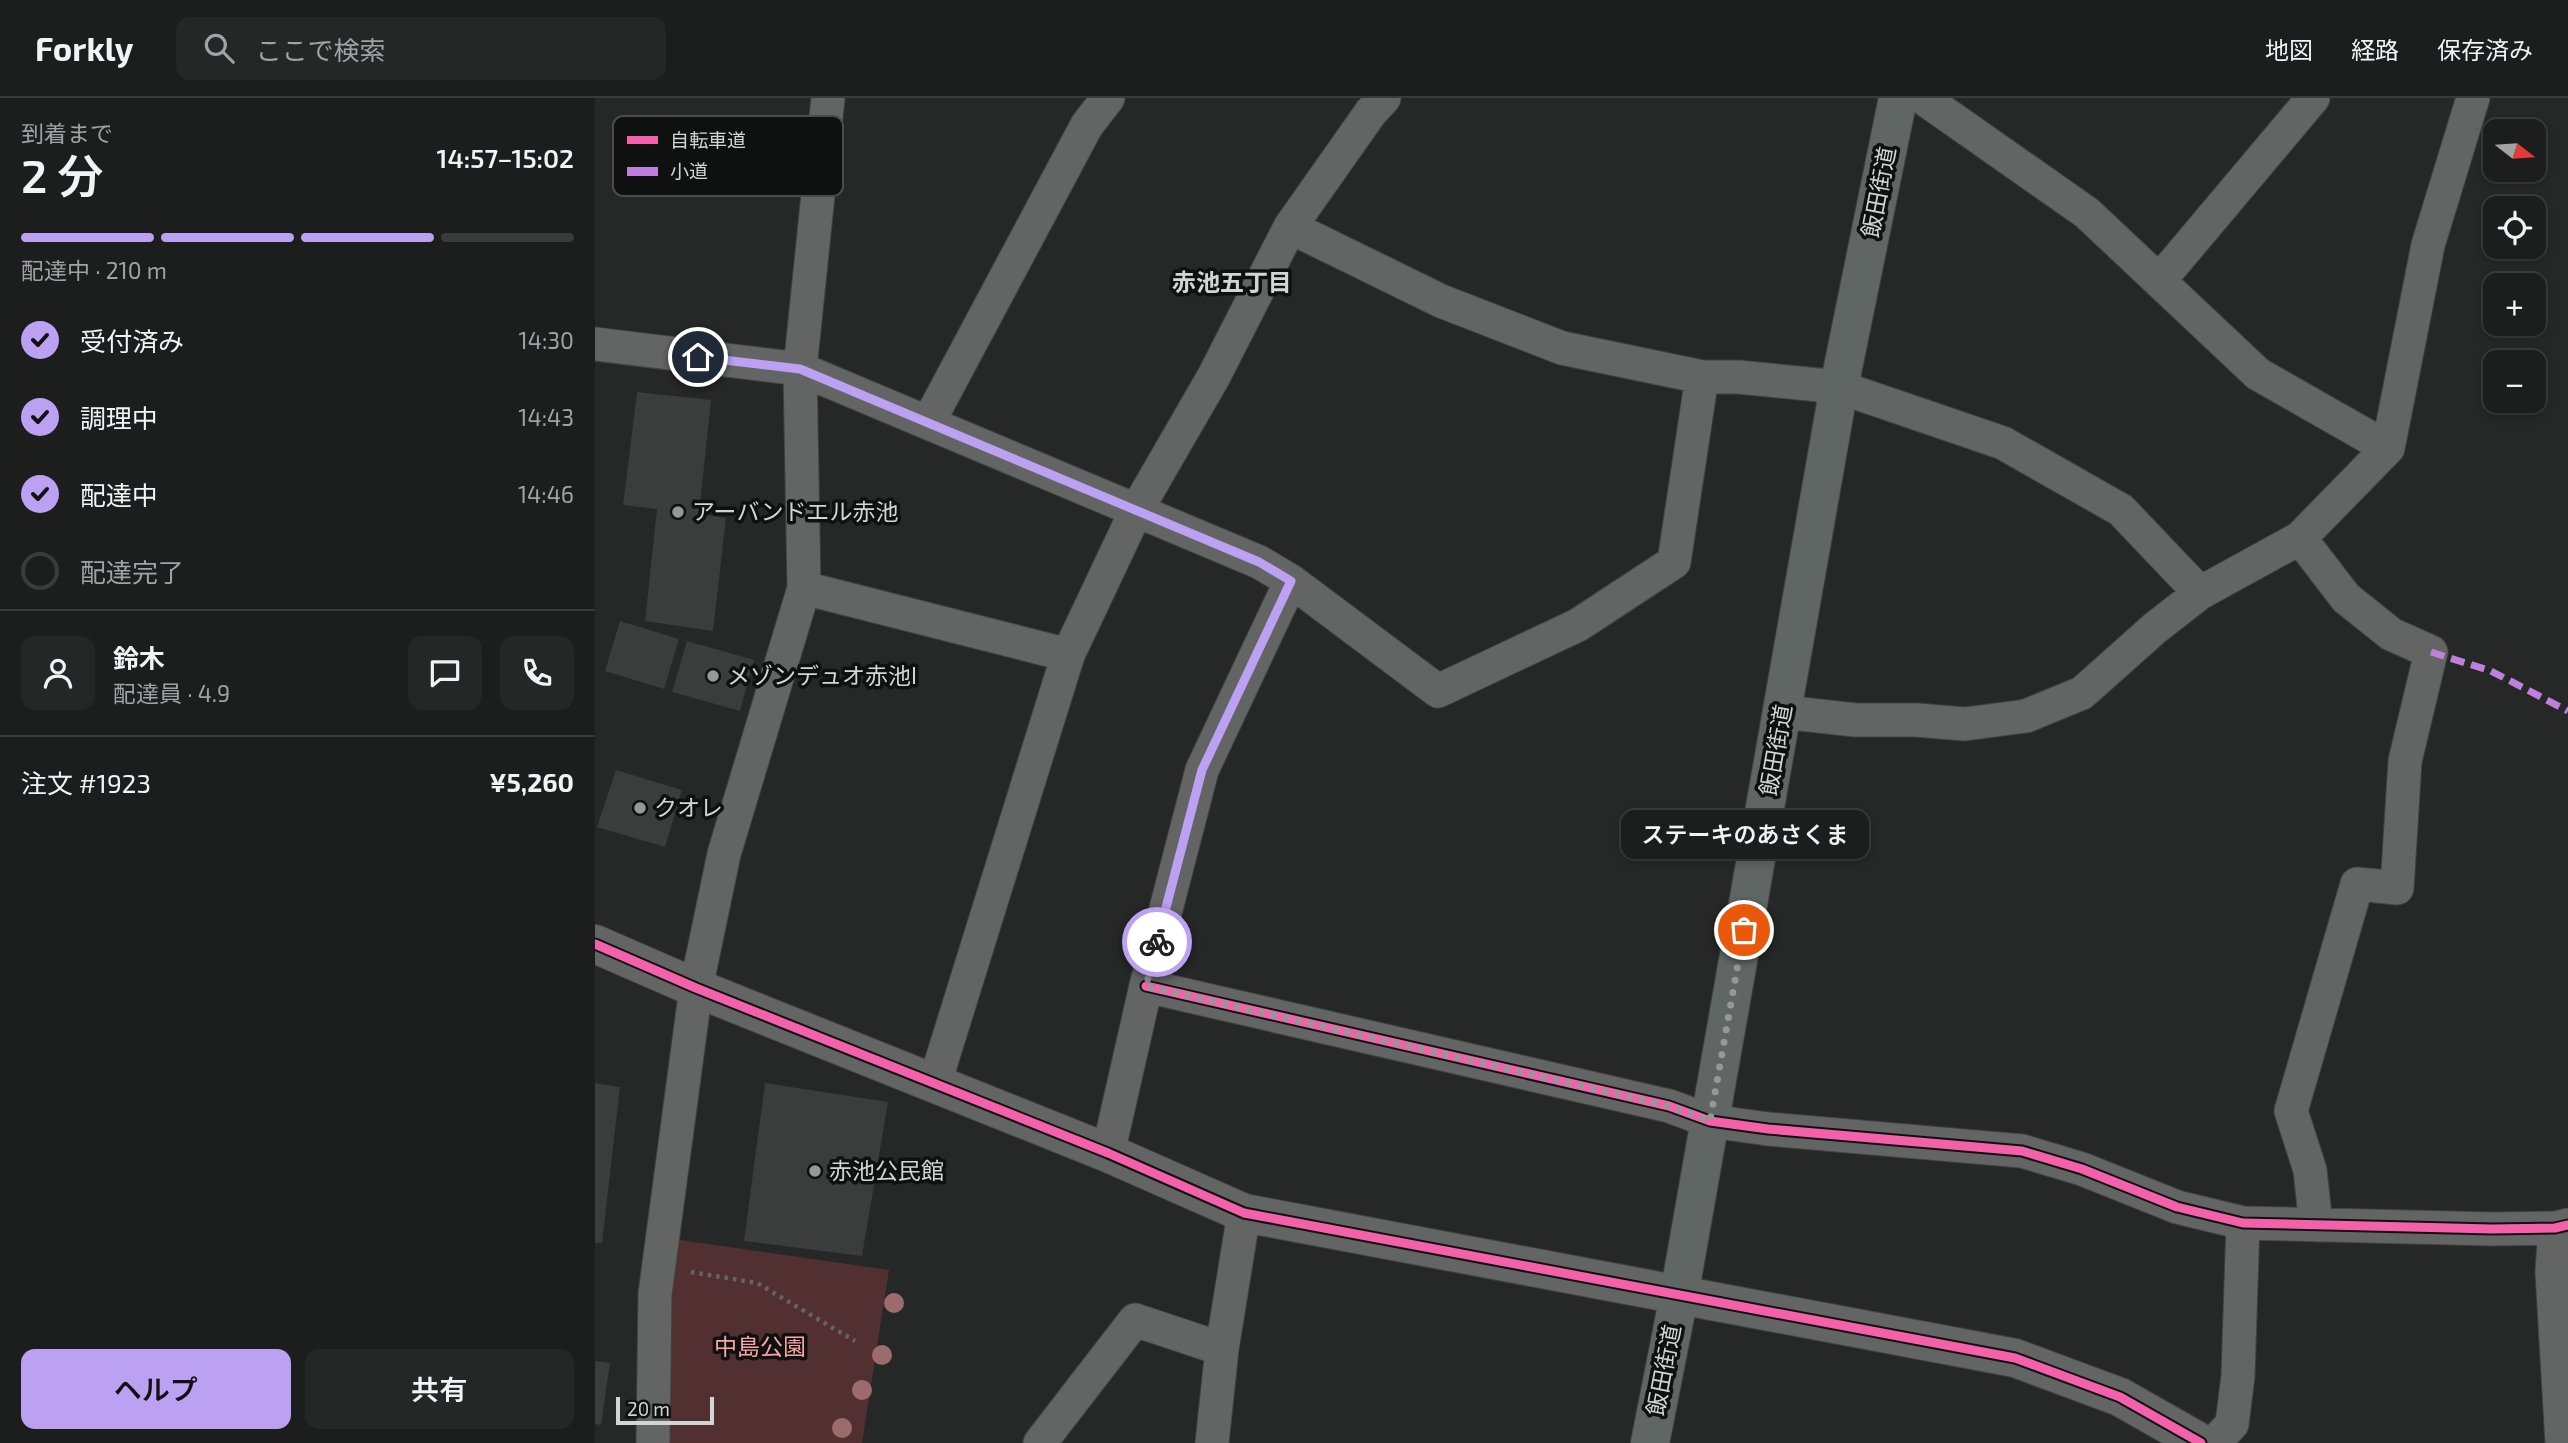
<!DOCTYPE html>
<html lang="ja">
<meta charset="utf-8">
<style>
body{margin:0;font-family:"Exo 2","Noto Sans JP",sans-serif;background:#252626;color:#f1f3f6;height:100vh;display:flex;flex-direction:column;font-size:26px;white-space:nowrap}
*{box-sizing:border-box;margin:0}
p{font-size:23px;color:#a0a2a4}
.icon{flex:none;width:38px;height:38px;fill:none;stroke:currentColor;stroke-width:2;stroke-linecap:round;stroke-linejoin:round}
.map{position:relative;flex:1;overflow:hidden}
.side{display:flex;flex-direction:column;background:#1c1d1d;width:595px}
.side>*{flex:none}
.needle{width:46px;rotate:107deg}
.tools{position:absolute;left:1888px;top:21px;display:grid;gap:14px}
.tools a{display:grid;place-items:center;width:63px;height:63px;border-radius:14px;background:#1c1d1d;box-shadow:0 4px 10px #0003,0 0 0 2px #3a3b3b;font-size:35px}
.scale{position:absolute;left:21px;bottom:18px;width:98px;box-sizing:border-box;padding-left:7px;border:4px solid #d3d5d4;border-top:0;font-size:19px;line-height:24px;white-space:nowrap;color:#d3d5d4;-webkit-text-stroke:5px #0f1110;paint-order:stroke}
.pin{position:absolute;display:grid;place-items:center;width:60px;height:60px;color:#fff;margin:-30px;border:4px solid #fff;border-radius:50%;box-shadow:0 2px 7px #0007}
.courier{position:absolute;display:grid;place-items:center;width:70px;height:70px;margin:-35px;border:5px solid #bca0f2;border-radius:50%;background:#fff;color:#222;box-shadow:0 2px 9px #0007}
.bubble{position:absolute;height:49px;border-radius:14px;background:#1c1d1d;box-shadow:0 4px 10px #0003,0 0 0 2px #3a3b3b;font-size:23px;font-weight:600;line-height:49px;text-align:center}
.head em{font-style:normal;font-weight:600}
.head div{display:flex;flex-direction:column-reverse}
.head{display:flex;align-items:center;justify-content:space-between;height:119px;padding:0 21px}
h1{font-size:46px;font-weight:600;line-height:52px}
.bar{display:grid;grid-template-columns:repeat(4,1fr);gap:10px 7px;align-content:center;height:84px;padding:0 21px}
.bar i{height:9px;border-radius:5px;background:#3a3b3b}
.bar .active{background:#bca0f2}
.bar p{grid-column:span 4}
.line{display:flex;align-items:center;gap:18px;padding:0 21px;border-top:2px solid #3a3b3b}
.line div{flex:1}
.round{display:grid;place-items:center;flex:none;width:74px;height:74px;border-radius:14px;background:#252626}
ol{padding:0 21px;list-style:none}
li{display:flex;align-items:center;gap:21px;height:77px}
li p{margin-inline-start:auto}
li .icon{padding:7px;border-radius:50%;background:#bca0f2;color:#111;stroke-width:4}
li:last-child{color:#a0a2a4}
li i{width:38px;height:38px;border:4px solid #3a3b3b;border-radius:50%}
.primary-button{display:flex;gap:14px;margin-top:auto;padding:14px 21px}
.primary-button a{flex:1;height:80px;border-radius:14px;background:#bca0f2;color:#111;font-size:28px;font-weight:600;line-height:80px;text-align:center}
.primary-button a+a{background:#252626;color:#f1f3f6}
header{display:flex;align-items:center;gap:42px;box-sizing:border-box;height:98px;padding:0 35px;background:#1c1d1d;border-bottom:2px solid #3a3b3b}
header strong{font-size:33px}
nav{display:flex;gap:38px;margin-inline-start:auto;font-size:24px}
.search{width:490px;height:63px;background:#252626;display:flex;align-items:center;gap:18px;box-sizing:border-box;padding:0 24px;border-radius:14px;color:#a0a2a4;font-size:26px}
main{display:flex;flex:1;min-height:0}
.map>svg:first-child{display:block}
.green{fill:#523031}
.building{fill:#3b3c3c}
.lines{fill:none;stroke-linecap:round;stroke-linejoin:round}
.minor-casing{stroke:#434343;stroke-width:35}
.tertiary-casing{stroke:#434343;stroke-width:40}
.primary-casing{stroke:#434343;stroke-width:40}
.path{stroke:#636464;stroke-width:4.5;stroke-dasharray:3.5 5;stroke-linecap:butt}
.minor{stroke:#636464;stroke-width:33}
.tertiary{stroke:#636464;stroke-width:38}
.primary{stroke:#5f6663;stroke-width:38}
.quiet{stroke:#c07fdc;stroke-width:7;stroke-dasharray:14 7;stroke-linecap:butt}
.cycleway-casing{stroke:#0f1110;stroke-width:13}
.cycleway{stroke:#f560ab;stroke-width:9}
.tree{fill:#9c6c6c}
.done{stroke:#969897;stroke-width:7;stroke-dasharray:0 12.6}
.route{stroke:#bca0f2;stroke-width:9}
.poi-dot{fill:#969897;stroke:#0f1110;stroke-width:2.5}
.labels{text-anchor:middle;stroke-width:7;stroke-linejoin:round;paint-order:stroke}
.street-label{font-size:23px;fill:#d3d5d4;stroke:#0f1110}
.poi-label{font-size:23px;fill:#d3d5d4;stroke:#0f1110;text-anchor:start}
.park-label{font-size:23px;fill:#fda4a5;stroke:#0f1110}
.neighbourhood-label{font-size:24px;font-weight:bold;fill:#d3d5d4;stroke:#0f1110}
.key{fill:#0f1110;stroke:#4a4c4b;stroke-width:2}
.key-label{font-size:19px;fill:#d3d5d4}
</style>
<header>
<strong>Forkly</strong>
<div class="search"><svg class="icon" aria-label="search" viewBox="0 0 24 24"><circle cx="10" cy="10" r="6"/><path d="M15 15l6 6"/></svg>ここで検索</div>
<nav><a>地図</a><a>経路</a><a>保存済み</a></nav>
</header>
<main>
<section class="side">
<div class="head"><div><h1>2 分</h1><p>到着まで</p></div><em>14:57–15:02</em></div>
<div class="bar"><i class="active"></i><i class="active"></i><i class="active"></i><i></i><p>配達中 · 210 m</p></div>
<ol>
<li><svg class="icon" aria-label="check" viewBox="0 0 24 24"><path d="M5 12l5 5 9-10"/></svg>受付済み<p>14:30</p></li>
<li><svg class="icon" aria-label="check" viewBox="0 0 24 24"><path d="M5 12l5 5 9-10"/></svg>調理中<p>14:43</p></li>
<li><svg class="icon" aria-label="check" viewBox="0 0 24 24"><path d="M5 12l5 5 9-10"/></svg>配達中<p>14:46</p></li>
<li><i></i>配達完了</li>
</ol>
<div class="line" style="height:126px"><a class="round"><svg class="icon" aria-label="person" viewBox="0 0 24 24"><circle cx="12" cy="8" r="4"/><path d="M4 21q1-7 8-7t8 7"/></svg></a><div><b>鈴木</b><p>配達員 · 4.9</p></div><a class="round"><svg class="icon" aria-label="chat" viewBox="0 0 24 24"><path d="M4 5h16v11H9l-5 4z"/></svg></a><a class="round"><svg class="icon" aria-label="phone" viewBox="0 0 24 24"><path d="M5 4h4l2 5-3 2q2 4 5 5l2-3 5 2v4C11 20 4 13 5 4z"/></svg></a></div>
<div class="line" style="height:91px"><div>注文 #1923</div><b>¥5,260</b></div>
<div class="primary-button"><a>ヘルプ</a><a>共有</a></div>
</section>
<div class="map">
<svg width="1973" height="1345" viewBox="0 0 1973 1345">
<rect width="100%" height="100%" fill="#262727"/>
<path class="green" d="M78 1141 294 1172 267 1345H70Z"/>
<path class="building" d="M42 294 116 302 104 416 131 420 118 533 50 523 62 411 28 407Z
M25 523 84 541 69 591 10 573Z
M92 543 159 562 145 613 77 594Z
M21 672 87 692 70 749 2 729Z
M0 985 25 989 7 1145H0Z
M170 985 293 1004 267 1158 149 1143Z
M0 1263 15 1265 6 1327 0 1326Z"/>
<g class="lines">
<g class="minor-casing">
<path id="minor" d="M695 129 846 203 967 250 1107 279H1143L1244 289 1408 345 1526 412 1605 495
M1564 183 1718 0
M0 246 205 271 664 464 696 483 843 593 983 527 1079 464 1107 279
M333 325 492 27 513 0
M1793 350 1833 147 1878 0
M1705 440 1751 500 1796 536 1836 554 1810 663 1802 790 1762 786 1696 1013 1715 1072 1721 1127
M209 490 473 557
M1188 614 1260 622H1321L1370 626 1431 618 1487 595 1560 530 1605 495 1705 440 1793 350 1663 276 1492 115 1328 0
M551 888 1074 1008 1115 1023 1173 1031 1427 1053 1487 1071 1582 1109 1648 1125 1897 1131 1960 1130 1973 1127
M340 984 473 557 541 413 619 278 695 129 776 14 789 0
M513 1055 551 888 607 672 696 483
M1960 1130 1957 1174 1967 1345
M58 1345 60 1196 101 890 129 756 209 490 205 271 233 0
M445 1345 540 1222 627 1251
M617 1345 627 1251 649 1115
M1619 1345 1637 1326 1643 1278 1648 1125"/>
</g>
<g class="tertiary-casing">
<path id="tertiary" d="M0 846 101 890 513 1055 649 1115 1420 1260 1525 1299 1606 1345"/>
</g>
<g class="primary-casing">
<path id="primary" d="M1055 1345 1084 1198 1244 289 1303 0"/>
</g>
<path class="path" d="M96 1174 162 1185 260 1243"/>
<use href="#minor" class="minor"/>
<use href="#tertiary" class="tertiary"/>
<use href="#primary" class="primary"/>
<path class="quiet" d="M1836 554 1896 573 1973 613"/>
<g class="cycleway-casing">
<path id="cycleway" d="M0 846 101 890 513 1055 649 1115 1420 1260 1525 1299 1606 1345
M551 888 1074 1008 1115 1023 1173 1031 1427 1053 1487 1071 1582 1109 1648 1125 1897 1131 1960 1130 1973 1127"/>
</g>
<use href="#cycleway" class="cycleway"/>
</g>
<g class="tree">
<circle cx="299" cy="1205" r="10"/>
<circle cx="287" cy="1257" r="10"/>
<circle cx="267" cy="1292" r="10"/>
<circle cx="247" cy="1330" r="10"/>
</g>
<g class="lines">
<path class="done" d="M562 844 551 888 1074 1008 1115 1023 1149 832"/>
<path class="route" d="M103 259 205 271 664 464 696 483 607 672 562 844"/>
</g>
<g class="poi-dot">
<circle cx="83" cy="414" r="7"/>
<circle cx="118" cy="578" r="7"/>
<circle cx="45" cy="710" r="7"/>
<circle cx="220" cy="1073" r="7"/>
</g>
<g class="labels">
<g class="street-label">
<text transform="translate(1284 94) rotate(-79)" y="8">飯田街道</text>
<text transform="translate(1181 652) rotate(-80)" y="8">飯田街道</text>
<text transform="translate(1069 1272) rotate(-79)" y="8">飯田街道</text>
</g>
<g class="poi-label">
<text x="97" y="422">アーバンドエル赤池</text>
<text x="132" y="586">メゾンデュオ赤池I</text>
<text x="59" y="718">クオレ</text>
<text x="234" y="1081">赤池公民館</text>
</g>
<g class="park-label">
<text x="165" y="1257">中島公園</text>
</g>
<g class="neighbourhood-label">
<text x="637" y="193">赤池五丁目</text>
</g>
</g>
<rect x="18" y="18" width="230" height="80" rx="10" class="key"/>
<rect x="32" y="38" width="31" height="8" fill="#f560ab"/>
<rect x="32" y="69" width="31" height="9" fill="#c07fdc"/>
<g class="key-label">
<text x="75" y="49">自転車道</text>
<text x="75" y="80">小道</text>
</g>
</svg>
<div class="tools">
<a><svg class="needle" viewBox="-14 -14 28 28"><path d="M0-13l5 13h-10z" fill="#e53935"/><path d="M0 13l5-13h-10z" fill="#a0a2a4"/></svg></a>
<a><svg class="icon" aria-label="locate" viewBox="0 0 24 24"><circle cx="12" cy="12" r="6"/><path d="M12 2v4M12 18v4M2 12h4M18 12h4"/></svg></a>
<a>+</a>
<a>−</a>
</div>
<div class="scale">20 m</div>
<div class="pin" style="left:1149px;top:832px;background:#ea580c"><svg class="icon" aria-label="bag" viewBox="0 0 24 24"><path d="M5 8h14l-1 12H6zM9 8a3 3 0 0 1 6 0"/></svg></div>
<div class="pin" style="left:103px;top:259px;background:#1f2937"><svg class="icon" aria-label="home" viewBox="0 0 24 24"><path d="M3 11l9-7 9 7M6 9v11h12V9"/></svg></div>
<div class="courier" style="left:562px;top:844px"><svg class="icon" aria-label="bike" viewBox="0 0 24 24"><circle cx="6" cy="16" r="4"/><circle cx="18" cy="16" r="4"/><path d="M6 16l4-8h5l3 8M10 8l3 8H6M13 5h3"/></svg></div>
<div class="bubble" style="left:1026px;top:712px;width:248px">ステーキのあさくま</div>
</div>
</main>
